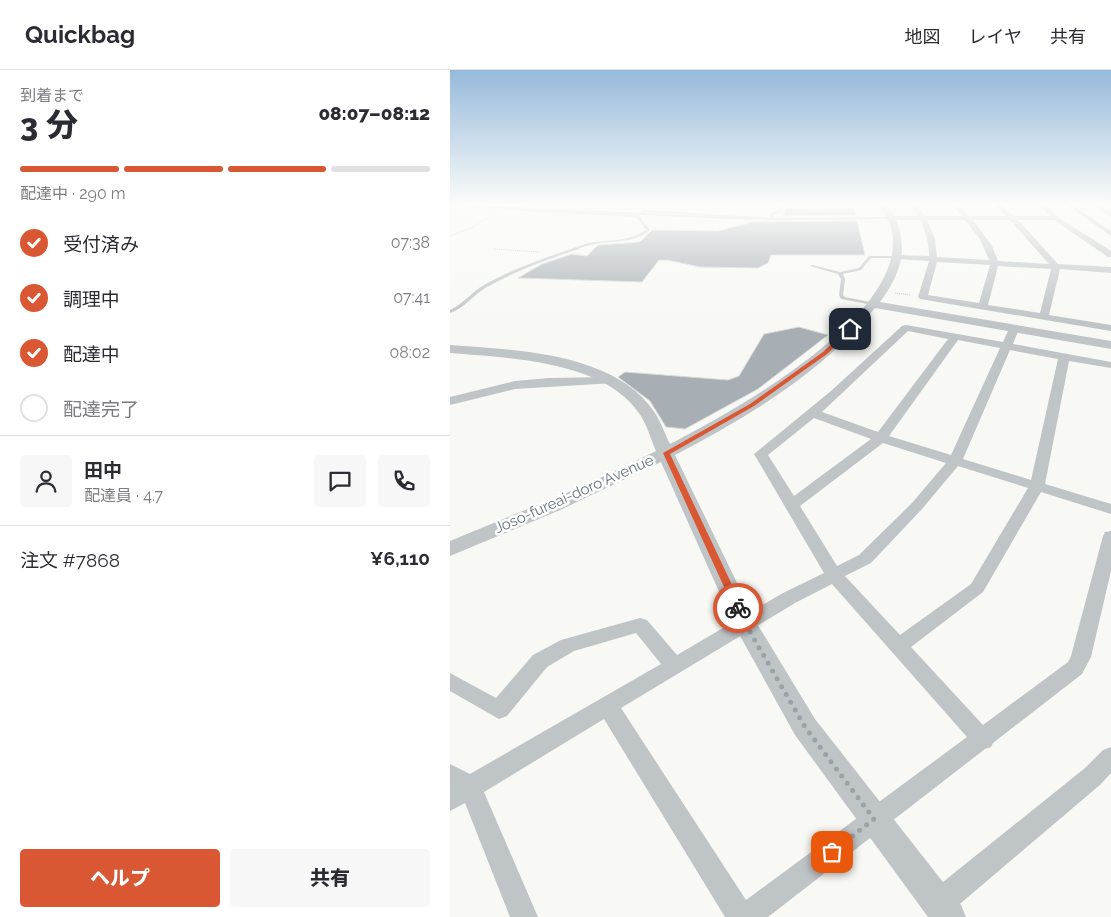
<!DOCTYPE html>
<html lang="ja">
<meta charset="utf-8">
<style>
body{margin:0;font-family:Raleway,"Noto Sans JP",sans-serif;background:#f7f7f7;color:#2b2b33;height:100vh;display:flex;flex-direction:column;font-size:19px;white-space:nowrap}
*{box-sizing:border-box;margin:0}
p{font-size:16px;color:#7c7c81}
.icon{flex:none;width:28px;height:28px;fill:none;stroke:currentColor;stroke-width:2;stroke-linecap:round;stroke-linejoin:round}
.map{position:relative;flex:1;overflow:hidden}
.panel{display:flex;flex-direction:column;background:#fff;width:450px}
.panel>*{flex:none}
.pin{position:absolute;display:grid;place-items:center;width:42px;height:42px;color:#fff;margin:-21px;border-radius:10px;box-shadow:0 2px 8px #0006}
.courier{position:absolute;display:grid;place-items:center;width:50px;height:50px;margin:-25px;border:4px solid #da5733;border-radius:50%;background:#fff;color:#222;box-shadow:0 1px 6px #0007}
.headline em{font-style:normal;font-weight:800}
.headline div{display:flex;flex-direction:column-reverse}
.headline{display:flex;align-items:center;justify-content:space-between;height:85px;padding:0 20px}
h1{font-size:32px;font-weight:800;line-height:38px}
.bar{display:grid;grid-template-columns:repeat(4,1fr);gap:8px 5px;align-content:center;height:60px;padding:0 20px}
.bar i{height:6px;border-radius:4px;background:#e1e1e2}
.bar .on{background:#da5733}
.bar p{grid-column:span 4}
.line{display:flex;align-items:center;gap:12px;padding:0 20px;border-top:1px solid #e1e1e2}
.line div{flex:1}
.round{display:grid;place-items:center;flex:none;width:52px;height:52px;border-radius:5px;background:#f7f7f7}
ol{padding:0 20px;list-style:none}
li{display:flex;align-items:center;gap:15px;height:55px}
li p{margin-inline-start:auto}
li .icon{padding:5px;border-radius:50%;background:#da5733;color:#fff;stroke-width:4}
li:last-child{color:#7c7c81}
li i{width:28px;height:28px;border:2px solid #e1e1e2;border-radius:50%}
.button{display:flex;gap:10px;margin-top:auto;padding:10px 20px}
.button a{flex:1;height:58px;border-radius:5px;background:#da5733;color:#fff;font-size:20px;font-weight:800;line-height:58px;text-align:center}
.button a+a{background:#f7f7f7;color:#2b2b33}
header{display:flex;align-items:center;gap:30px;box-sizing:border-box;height:70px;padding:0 25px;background:#fff;border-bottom:1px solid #e1e1e2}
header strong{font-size:24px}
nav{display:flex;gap:28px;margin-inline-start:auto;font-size:18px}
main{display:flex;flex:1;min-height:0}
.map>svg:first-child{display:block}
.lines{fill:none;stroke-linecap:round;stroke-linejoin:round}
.stream{stroke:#b9c4c8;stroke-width:2}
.building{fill:#a7afb5;stroke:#dadad8}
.path{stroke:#babdbf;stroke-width:1;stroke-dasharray:1 1;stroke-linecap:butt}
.service{fill:#bfc4c7;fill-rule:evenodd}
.pedestrian{fill:#bfc4c7;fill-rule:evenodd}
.minor{fill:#bfc4c7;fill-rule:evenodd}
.tertiary{fill:#bfc4c7;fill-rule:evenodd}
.route{fill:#da5733}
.done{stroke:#98a2a8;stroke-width:5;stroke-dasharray:0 9}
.labels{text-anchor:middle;stroke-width:5;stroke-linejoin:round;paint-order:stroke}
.street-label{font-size:15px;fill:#65747f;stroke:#fff}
</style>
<header>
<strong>Quickbag</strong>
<nav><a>地図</a><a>レイヤ</a><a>共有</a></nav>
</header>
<main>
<section class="panel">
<div class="headline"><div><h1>3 分</h1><p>到着まで</p></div><em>08:07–08:12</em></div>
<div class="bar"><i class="on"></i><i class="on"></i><i class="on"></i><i></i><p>配達中 · 290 m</p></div>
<ol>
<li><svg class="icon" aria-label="check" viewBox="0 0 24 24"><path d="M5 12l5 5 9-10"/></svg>受付済み<p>07:38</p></li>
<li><svg class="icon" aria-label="check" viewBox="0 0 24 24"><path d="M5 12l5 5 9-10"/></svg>調理中<p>07:41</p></li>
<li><svg class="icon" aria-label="check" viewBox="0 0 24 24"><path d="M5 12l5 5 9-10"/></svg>配達中<p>08:02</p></li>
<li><i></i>配達完了</li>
</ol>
<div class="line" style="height:90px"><a class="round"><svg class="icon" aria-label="person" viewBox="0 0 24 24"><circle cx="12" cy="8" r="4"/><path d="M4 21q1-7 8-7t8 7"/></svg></a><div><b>田中</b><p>配達員 · 4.7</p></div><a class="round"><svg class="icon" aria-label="chat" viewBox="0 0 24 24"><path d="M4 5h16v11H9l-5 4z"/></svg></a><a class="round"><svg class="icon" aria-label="phone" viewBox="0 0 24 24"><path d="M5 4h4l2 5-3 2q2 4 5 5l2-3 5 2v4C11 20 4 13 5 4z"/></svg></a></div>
<div class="line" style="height:65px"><div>注文 #7868</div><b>¥6,110</b></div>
<div class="button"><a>ヘルプ</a><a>共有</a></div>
</section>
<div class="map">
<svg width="661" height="847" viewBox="0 0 661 847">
<rect width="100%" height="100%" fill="#f8f8f5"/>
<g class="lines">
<path class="stream" d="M0 135 302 149"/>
</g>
<path class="building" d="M336 138H404L406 145 333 146Z
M407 151 415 185H321L318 193 308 198 250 197 217 190H209L192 212 68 208 92 194 122 184 137 186 148 175 190 172 202 160 268 161 303 152Z
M349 257 378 265 308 319 235 359 216 357 200 331 168 307 175 302 278 310 289 306 314 264Z"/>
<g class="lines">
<path class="path" d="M0 136 46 139
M0 166 21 158 48 142
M43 179 89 182
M445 223 461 225"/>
<path class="service" d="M324 135H328L334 137 331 142 323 145 324 148 442 147 444 148 442 149 322 150 196 142 189 146 200 160C184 174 164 170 145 174 139 175 132 177 126 180 96 190 65 201 37 217 24 224 15 238 0 243V240C13 234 22 222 34 215 66 197 101 186 135 174 155 169 178 173 196 160L186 147 53 140 52 138 186 145 195 140 320 148V143L329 140 330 137Z
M419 186H447L449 187 447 188H421L411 200 393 204 395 209 393 225 395 227 425 233V235H423L391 229 389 225 391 209 388 204 360 196 362 195 390 202 409 198Z"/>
<path class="pedestrian" d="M617 135H622L661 161V166Z"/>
<path class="minor" d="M461 135H467L475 146H512L502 135H508L519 146H556L544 135H551L564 146H600L588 135H595L608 147 661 181V187H658L604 150H568L608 194 661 197V203L610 199 599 245 661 255V261L470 229 468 227 479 191 447 189 443 187 447 185 479 186C479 173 476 162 470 150H442L439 148 442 146H468ZM477 150H515L530 169 539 190 487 187 485 169ZM523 150H560L599 194 548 191 542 176ZM487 192 540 195 529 233 478 225ZM548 196 601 199 590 243 538 235Z
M642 135H649L661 142V147Z
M456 255 553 272 559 259 564 256 569 259 563 274 661 292V298L619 291 595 414 661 434V444L591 422 533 522 461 577 533 655 618 592 621 586 653 466 655 462 661 461V501L641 587 632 604 543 673 541 677 535 679 318 847H275L154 649 34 722 88 847H60L15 733 0 741V694L20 704 211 594 186 563 124 581 97 597 57 646 49 649 0 621V603L46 628 83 585 111 570 190 548 197 550 227 585 333 523 374 503 304 384 381 321 452 256ZM458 261 498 269 428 362 372 342ZM508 270 550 278 501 385 439 366ZM560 280 608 289 581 410 513 389ZM364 348 421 369 344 426 318 385ZM433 373 496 393 462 433 409 485 387 496 350 436ZM508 396 578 418 521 514 450 565 395 506 421 493 472 439ZM382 514 517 667 296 830 171 638 345 533Z
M160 307 166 311 164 313 65 319 0 335V327L65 311 99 308Z
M661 677V703L651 714 498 844 489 847 478 844 474 834 478 824 635 698 653 680Z"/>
<path class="tertiary" d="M430 135H438C460 171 455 198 430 232L661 271V279L425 238C372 303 299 346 225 385L306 552 365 649 511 835 516 847H478L345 665 284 555 211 392 110 440 0 486V471L131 417 206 381C201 369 197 356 191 346 156 290 58 288 0 283V275C64 280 165 282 205 343 211 352 215 364 220 374 284 341 441 254 443 174 444 160 437 147 430 135Z"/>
</g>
<linearGradient id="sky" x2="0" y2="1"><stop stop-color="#95badb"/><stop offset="0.53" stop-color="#fcfcfa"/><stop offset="1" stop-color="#fcfcfa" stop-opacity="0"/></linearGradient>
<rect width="661" height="253" fill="url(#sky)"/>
<path class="route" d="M398 258 403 259 377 284 304 336 220 384 293 538 288 542 285 541 213 383 300 334 373 282Z"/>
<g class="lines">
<path class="done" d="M288 538 296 555 355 657 424 749 382 782"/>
</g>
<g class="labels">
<g class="street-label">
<text transform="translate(124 424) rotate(-24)" y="5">Joso-fureai-doro Avenue</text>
</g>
</g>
</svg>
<div class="pin" style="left:382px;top:782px;background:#ea580c"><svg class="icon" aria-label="bag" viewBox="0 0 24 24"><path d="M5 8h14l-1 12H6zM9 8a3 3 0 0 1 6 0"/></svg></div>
<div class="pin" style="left:400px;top:259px;background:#1f2937"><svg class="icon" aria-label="home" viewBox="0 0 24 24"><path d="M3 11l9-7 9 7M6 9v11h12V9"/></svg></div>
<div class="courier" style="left:288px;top:538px"><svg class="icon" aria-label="bike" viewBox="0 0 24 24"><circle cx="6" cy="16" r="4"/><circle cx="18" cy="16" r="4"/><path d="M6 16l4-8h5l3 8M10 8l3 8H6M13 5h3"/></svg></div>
</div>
</main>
